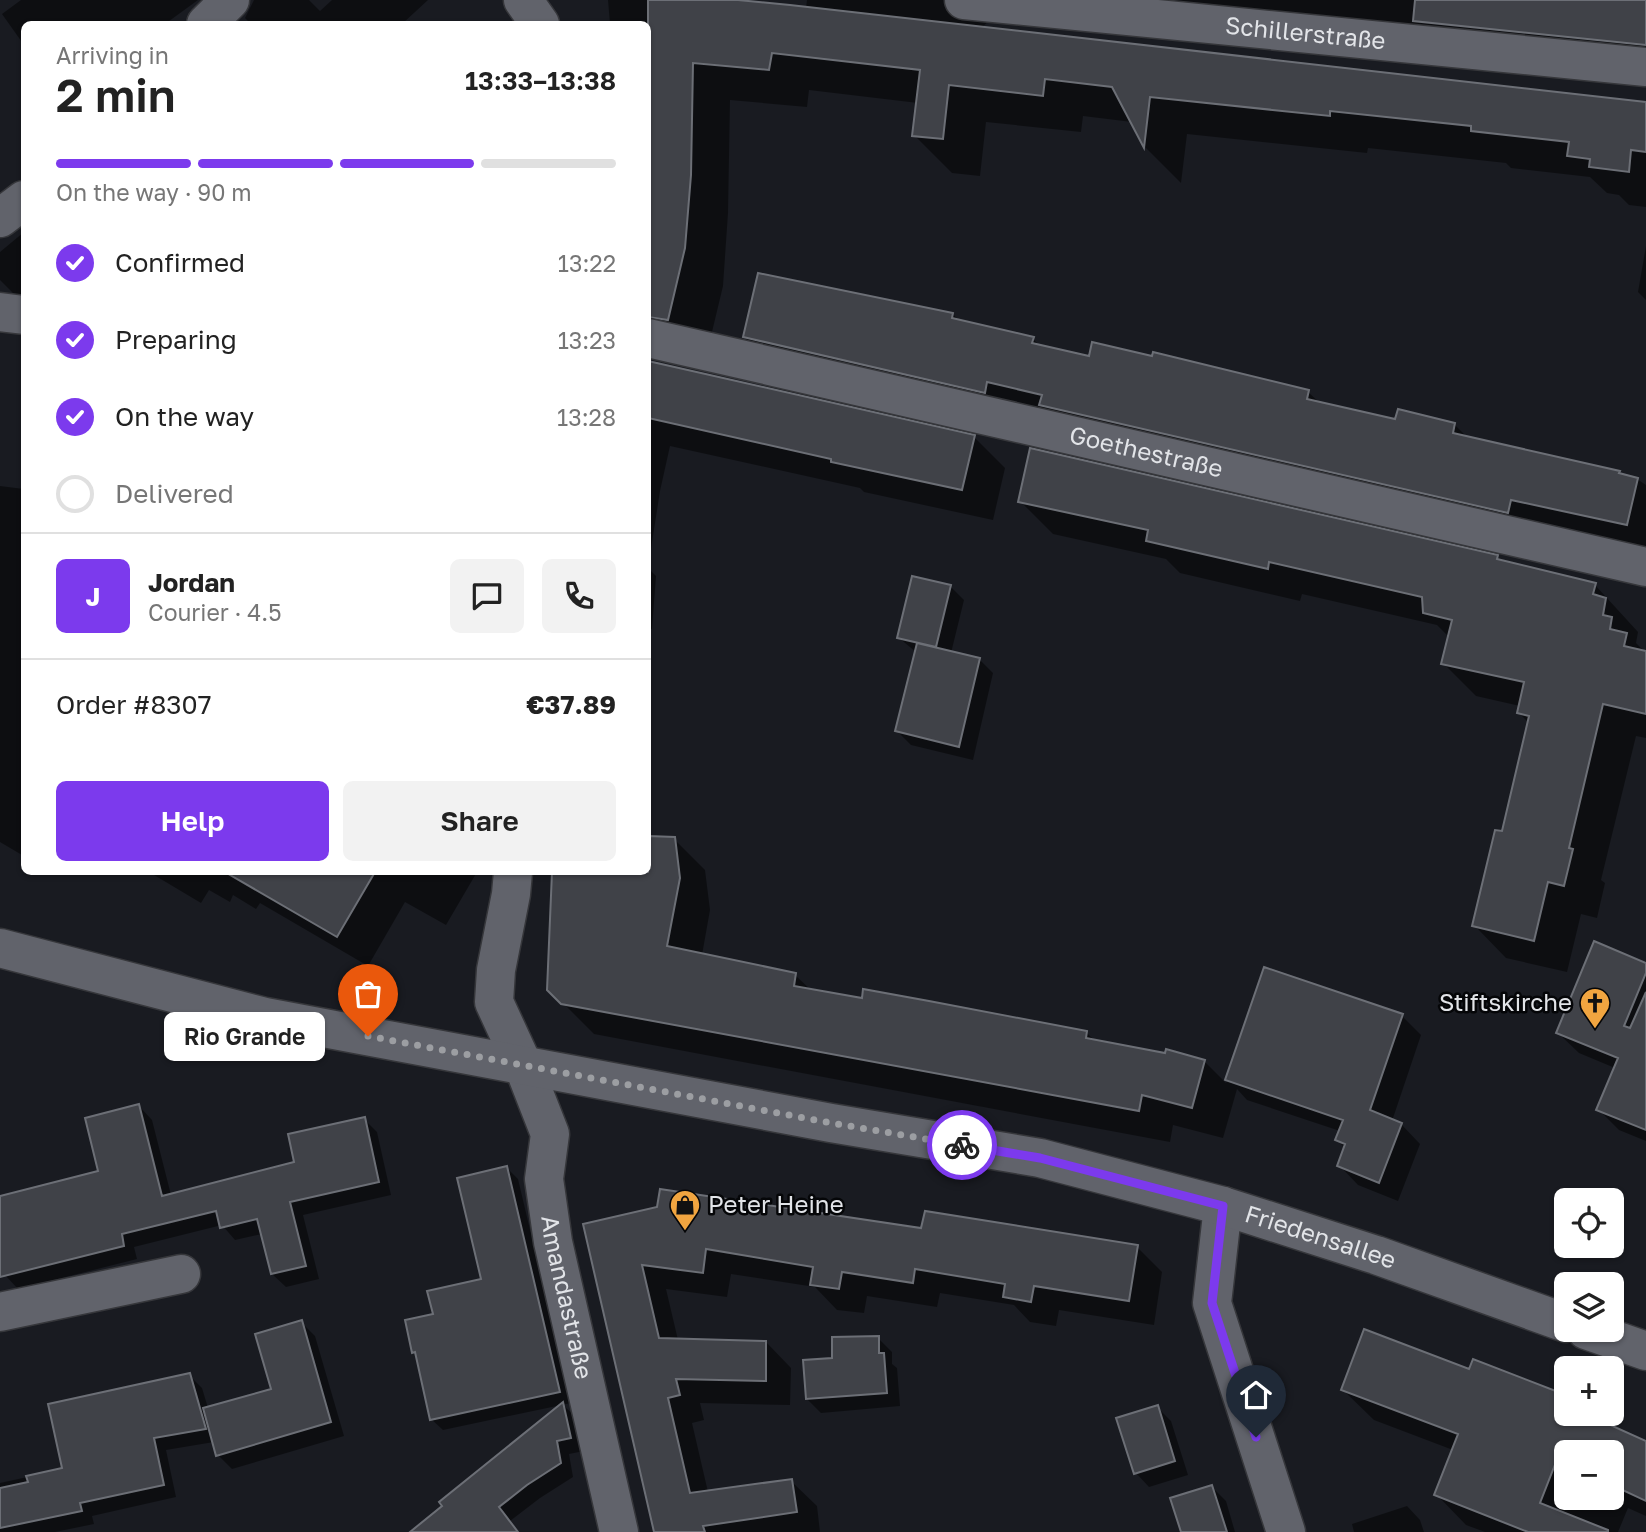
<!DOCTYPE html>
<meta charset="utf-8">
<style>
body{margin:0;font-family:"Golos Text",sans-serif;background:#f2f2f2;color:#222;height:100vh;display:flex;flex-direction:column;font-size:26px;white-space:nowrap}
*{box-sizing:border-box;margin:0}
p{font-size:23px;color:#767676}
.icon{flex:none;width:38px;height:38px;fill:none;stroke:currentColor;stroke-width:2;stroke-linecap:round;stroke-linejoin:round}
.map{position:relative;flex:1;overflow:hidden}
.panel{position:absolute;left:21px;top:21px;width:630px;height:854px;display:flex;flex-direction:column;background:#fff;border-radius:10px;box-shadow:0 2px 5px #0004}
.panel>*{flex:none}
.tools{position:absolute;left:1554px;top:1188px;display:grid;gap:14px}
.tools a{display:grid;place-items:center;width:70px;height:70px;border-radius:10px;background:#fff;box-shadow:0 2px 5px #0004;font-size:35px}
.pin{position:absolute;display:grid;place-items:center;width:60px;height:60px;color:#fff;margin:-72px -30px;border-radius:50% 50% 50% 0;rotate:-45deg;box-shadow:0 0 7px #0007}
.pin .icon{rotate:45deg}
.courier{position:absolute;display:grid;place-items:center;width:70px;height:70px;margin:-35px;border:5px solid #7c3aed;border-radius:50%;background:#fff;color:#222;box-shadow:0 2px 9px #0007}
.bubble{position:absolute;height:49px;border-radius:10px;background:#fff;box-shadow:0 2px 5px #0004;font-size:23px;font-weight:600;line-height:49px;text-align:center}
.head em{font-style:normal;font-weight:600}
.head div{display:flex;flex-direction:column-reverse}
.head{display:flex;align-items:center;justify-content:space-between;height:119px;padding:0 35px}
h1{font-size:46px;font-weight:600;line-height:52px}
.bar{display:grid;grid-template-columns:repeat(4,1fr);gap:10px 7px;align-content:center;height:84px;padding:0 35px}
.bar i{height:9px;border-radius:5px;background:#e0e0e0}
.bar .on{background:#7c3aed}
.bar p{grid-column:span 4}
.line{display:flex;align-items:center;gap:18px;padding:0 35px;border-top:2px solid #e0e0e0}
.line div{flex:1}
.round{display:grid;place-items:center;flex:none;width:74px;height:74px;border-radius:10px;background:#f2f2f2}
ol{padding:0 35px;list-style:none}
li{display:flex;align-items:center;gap:21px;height:77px}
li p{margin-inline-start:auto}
li .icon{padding:7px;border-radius:50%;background:#7c3aed;color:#fff;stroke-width:4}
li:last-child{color:#767676}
li i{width:38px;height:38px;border:4px solid #e0e0e0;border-radius:50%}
.cta{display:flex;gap:14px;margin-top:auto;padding:14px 35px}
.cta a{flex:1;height:80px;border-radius:10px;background:#7c3aed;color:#fff;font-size:28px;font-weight:600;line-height:80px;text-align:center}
.cta a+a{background:#f2f2f2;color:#222}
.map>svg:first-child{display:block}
.shadow{fill:#0007;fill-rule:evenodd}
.building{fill:#404248;stroke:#6c6f76;stroke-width:2}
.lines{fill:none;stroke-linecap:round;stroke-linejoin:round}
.minor-casing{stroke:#36373b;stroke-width:41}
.secondary-casing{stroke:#36373b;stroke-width:41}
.minor{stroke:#61636b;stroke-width:38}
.secondary{stroke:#61636b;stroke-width:38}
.done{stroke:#9c9ea2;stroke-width:7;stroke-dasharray:0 12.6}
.route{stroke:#7c3aed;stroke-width:9}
.labels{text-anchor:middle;stroke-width:5;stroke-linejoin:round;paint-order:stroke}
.street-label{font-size:24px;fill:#e2e4e8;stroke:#050608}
.poi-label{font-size:24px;fill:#e2e4e8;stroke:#050608;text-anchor:end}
</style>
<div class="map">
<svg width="1646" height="1532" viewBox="0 0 1646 1532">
<rect width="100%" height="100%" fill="#191b21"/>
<path class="shadow" d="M21 0H198L165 24H24V45L2 14Z
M254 0H309L320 11 332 0H428L402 24H251L245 18Z
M608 0H723L806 8 807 0H1646V79L994 17 982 27 1646 105V207L1629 205 1619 195 1607 193 1590 177 1511 168 1506 163 1368 148 1367 153 1187 134 1181 183 1145 147 1132 122 1083 116 1081 132 986 122 980 176 952 173 914 135 918 103 809 90 807 107 730 100 728 213 723 286 706 357 648 329V24H610Z
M24 232V304L0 280V252Z
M1646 246V300L1638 292Z
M953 314 960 322 1033 339 1041 347 1090 358 1308 392 1321 404 1396 422 1454 424 1469 439 1619 472 1623 476 1637 479 1646 485V558L783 375 744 337Z
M648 363 974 437 1005 468 993 520 864 492 860 488 670 446 660 491 648 568 656 576 652 629 648 628Z
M0 486 24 489V850L22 855 0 842Z
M1020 501 1497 557 1502 563 1595 585 1638 632 1636 643 1646 653V738L1636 736 1601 880 1605 883 1597 918 1581 914 1567 972 1506 958 1474 925 1503 833 1529 723 1519 713 1520 706 1476 696 1443 663 1450 638 1437 625 1302 594 1300 601 1180 573 1166 559 1053 534Z
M950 586 964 600 951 653 980 660 993 673 973 760 911 745 897 731 916 652 899 638Z
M648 838 674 839 705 870 710 910 702 955 795 975 812 991 1086 1032 1096 1042 1166 1055 1167 1051 1205 1062 1226 1083 1265 969 1402 1016 1421 1035 1392 1121 1401 1124 1420 1144 1398 1201 1358 1185 1339 1165 1345 1148 1337 1140 1340 1131 1247 1100 1237 1089 1223 1138 1173 1125 1170 1142 594 1034 549 989 553 878 552 872H648Z
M149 872H477L446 925 405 902 368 966 260 903 256 909 233 895 230 902 209 890 201 903Z
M1646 964V1141L1619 1130 1598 1109 1615 1068 1579 1053 1558 1033Z
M139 1106 152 1120 171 1195 296 1163 364 1119 377 1132 391 1195 303 1215 319 1279 286 1287 272 1274 262 1234 235 1240 222 1225 134 1247 137 1259 18 1289 5 1275 0 1256V1197L101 1172Z
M507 1168 518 1179 571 1403 443 1430 431 1419 418 1356 414 1352 435 1316 483 1280Z
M585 1225 923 1230 1137 1247 1162 1272 1154 1325 1059 1310 1056 1326 1030 1322 1014 1305 940 1293 937 1307 867 1296 864 1313 837 1310 815 1287 731 1274 727 1297 666 1289 678 1340 766 1342 791 1368 790 1405 700 1403 704 1420 692 1423 708 1492 791 1481 817 1506 820 1532H657Z
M301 1322 315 1336 344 1436 232 1469 218 1455 214 1442 166 1450 176 1497 92 1516 94 1524 55 1532H0V1483L64 1469 189 1375 202 1388 208 1408 273 1390Z
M878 1338 892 1352V1364L897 1368 900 1406 821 1413 807 1399Z
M1474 1361 1566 1396V1414H1592L1600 1422 1646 1443V1516L1628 1508 1618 1532H1485L1466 1525 1436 1494 1453 1450 1374 1420 1343 1390 1470 1371ZM1566 1452H1612V1498H1566Z
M563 1405 576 1417 584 1451 569 1454 573 1477 540 1498 510 1521 519 1532H412Z
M1157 1407 1171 1421 1188 1475 1149 1487 1136 1473Z
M1212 1487 1226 1501 1235 1532H1183Z
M1407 1506 1420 1520 1424 1532H1354L1352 1524Z"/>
<path class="building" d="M648 0H738L790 5 1646 102V152L1631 150 1629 172 1589 167 1590 159 1567 156 1569 142 1471 131V126L1330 111V116L1150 97 1144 148 1112 87 1045 79 1043 96 949 85 943 139 912 136 920 70 772 53 769 70 693 63 691 175 685 248 668 320 648 317Z
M1415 0H1646V45L1413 21Z
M758 273 953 313 952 318 1034 337 1032 343 1089 356 1092 342 1152 356 1153 352 1309 390 1307 399 1395 419 1398 409 1455 423 1453 433 1620 471 1619 473 1638 478 1627 525 1511 500 1508 513 1039 405 1042 395 987 382 985 393 743 337Z
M648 361 975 435 962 490 831 462V459L648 418Z
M1030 448 1498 555 1497 559 1596 583 1593 594 1606 598 1603 615 1612 617 1610 629 1627 633 1624 646 1646 651V714L1603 704 1569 848 1573 849 1564 886 1548 882 1534 941 1472 926 1495 830 1502 831 1529 716 1517 713 1524 682 1441 664 1452 620 1423 613 1422 597 1269 562 1268 569 1146 541 1148 530 1018 502Z
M912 576 951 585 936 647 897 638Z
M917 643 980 658 959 747 895 731Z
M648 836 675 837 680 878 667 946 796 973 794 986 862 998 863 989 929 1001 1087 1031 1086 1038 1165 1053 1166 1049 1205 1060 1192 1108 1142 1095 1139 1111 561 1004 547 990 552 872H648Z
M225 872H375L337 937Z
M1594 941 1646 963V973L1624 1026 1630 1028 1646 992V1130L1596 1110 1618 1058 1556 1033Z
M1264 967 1403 1014 1370 1110 1402 1123 1379 1183 1337 1166 1345 1144 1335 1140 1343 1120 1225 1080Z
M139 1104 162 1196 294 1162 288 1134 365 1117 379 1182 290 1202 306 1266 271 1274 257 1219 220 1228 216 1211 122 1234 124 1246 0 1277V1196L98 1171 85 1118Z
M507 1166 560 1392 430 1420 415 1352 412 1353 405 1320 433 1314 427 1291 481 1279 457 1178Z
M660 1189 921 1228 925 1211 1138 1245 1129 1301 1034 1286 1031 1302 1003 1297 1005 1284 915 1269 913 1283 842 1272 839 1289 810 1285 813 1267 706 1249 703 1273 642 1265 659 1338 766 1341V1381L676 1379 680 1395 668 1398 690 1493 792 1479 797 1512 703 1526 705 1532H654L583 1224 657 1207Z
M302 1320 331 1422 216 1456 203 1408 271 1389 255 1334Z
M1364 1329 1469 1369 1473 1359 1566 1395V1414H1586L1646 1441V1501L1612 1485V1452H1560L1540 1503 1608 1530V1532H1528L1434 1495 1458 1434 1341 1390Z
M879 1336V1353H884L887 1393 806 1399 803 1360 832 1358V1337Z
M190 1373 206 1429 154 1438 164 1485 80 1503 82 1511 0 1528V1488L28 1482 26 1476 62 1468 48 1404Z
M563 1402 571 1438 557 1441 561 1463 527 1485 499 1507 518 1532H410L442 1506 439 1502Z
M1158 1405 1175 1461 1134 1474 1116 1418Z
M1212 1485 1227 1532H1181L1170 1498Z"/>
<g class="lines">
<g class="minor-casing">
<g id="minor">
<path d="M523 0 540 24"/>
<path id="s1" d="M964 0 1646 67"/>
<path d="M206 24 230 0"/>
<path d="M0 218 24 200"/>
<path d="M0 312 24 315"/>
<path id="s2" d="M648 338 1646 567"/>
<path id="s3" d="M513 872 511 894 496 970 494 1002 523 1065 550 1134 544 1179 553 1242 619 1532"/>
<path d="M1223 1206 1212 1303 1286 1532"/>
<path d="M0 1312 181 1274"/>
</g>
</g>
<g class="secondary-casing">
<g id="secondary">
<path id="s4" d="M0 948 265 1017 831 1123 1040 1158 1223 1206 1376 1255 1566 1323"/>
<path d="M1586 1330 1646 1351"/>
</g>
</g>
<use href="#minor" class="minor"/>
<use href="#secondary" class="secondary"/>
</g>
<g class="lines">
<path class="done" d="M368 1036 831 1123 962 1145"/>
<path class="route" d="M962 1145 1040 1158 1223 1206 1212 1303 1256 1437"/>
</g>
<defs>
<g id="church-pin" transform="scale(1.575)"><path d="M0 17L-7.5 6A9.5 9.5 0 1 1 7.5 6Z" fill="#f1a540" stroke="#050608"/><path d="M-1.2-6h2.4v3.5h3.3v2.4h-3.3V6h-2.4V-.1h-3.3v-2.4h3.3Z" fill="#111"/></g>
<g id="shop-pin" transform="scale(1.575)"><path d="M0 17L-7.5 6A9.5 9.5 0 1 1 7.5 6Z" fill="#f1a540" stroke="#050608"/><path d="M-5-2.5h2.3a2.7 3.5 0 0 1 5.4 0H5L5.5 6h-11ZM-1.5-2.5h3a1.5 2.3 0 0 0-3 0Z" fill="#111"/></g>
</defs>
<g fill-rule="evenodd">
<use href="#church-pin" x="1595" y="1003"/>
<use href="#shop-pin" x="685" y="1205"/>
</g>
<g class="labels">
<g class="street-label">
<text dy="8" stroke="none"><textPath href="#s1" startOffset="343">Schillerstraße</textPath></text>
<text dy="8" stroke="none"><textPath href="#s2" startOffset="511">Goethestraße</textPath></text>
<text dy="8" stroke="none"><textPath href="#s4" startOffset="1353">Friedensallee</textPath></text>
<text dy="8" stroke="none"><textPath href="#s3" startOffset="441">Amandastraße</textPath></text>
</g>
<g class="poi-label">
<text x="1572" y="1011">Stiftskirche</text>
<text x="708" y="1213" text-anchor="start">Peter Heine</text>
</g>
</g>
</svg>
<div class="tools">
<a><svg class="icon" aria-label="locate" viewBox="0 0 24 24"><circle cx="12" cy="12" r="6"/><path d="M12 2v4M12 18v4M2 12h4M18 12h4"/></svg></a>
<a><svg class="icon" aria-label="layers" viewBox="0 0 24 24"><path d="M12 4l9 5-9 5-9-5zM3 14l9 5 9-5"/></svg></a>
<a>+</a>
<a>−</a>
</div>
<div class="pin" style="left:368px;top:1036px;background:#ea580c"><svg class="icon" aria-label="bag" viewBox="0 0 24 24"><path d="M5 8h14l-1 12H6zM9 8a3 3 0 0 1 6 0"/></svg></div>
<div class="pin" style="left:1256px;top:1437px;background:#1f2937"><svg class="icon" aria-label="home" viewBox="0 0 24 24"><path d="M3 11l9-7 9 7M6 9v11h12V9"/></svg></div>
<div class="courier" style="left:962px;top:1145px"><svg class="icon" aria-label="bike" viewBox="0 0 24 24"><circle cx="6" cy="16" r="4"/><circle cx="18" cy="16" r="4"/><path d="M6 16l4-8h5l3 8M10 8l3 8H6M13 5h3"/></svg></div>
<div class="bubble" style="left:164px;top:1012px;width:161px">Rio Grande</div>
<section class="panel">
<div class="head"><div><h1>2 min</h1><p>Arriving in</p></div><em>13:33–13:38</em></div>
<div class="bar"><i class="on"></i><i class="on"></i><i class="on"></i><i></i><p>On the way · 90 m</p></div>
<ol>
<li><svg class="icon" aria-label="check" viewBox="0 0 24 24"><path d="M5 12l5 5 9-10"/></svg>Confirmed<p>13:22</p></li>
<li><svg class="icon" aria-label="check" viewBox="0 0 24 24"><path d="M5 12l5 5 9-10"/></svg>Preparing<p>13:23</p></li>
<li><svg class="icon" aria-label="check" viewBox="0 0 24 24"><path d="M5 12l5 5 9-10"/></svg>On the way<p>13:28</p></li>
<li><i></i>Delivered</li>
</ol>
<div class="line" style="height:126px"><b class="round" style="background:#7c3aed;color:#fff">J</b><div><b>Jordan</b><p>Courier · 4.5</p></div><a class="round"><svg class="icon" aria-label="chat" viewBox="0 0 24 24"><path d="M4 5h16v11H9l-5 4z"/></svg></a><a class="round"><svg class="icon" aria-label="phone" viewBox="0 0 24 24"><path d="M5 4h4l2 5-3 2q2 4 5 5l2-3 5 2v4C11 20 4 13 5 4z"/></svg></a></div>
<div class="line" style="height:91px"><div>Order #8307</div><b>€37.89</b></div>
<div class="cta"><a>Help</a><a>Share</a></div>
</section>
</div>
